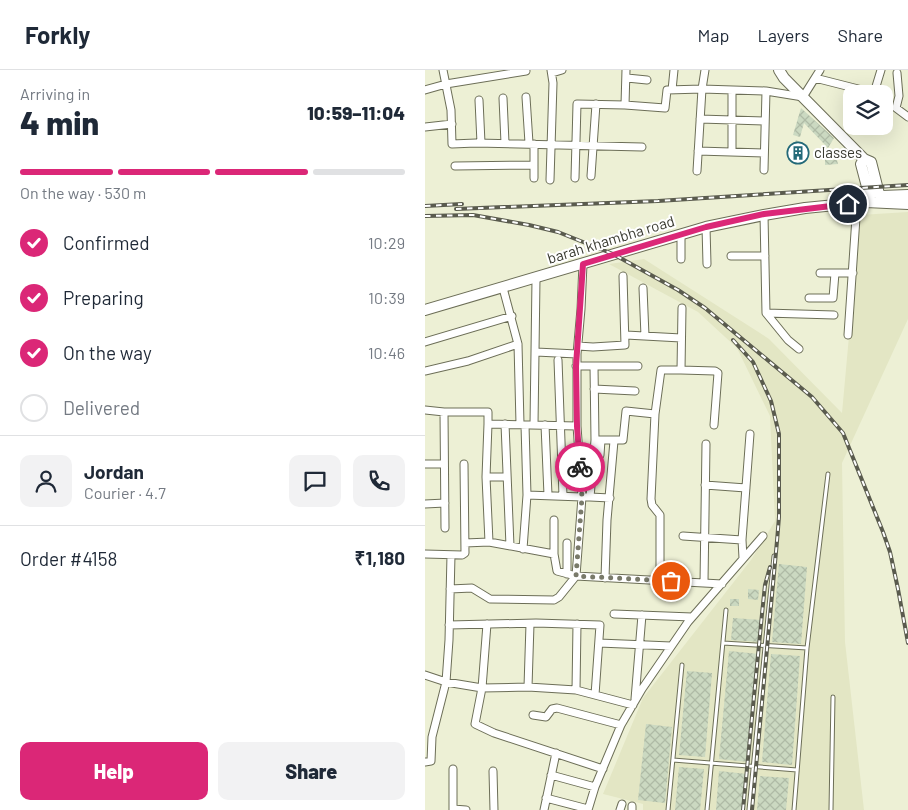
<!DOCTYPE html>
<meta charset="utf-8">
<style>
body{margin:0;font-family:Barlow,sans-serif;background:#f2f2f3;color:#1f2937;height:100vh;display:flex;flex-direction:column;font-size:19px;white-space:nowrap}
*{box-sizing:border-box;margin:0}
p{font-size:16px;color:#747a83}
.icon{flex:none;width:28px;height:28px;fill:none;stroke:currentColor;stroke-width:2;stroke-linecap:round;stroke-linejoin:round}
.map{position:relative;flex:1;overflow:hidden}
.drawer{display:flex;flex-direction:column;background:#fff;width:425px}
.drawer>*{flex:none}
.controls{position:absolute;left:418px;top:15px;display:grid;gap:10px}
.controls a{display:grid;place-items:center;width:50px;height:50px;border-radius:10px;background:#fff;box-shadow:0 5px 20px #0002;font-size:25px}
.pin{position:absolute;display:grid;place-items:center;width:42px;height:42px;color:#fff;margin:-21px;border:2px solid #fff;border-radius:50%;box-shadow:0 1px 5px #0007}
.courier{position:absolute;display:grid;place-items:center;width:50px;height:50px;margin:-25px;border:4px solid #db2777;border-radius:50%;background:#fff;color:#222;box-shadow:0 1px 6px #0007}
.overview em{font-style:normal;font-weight:800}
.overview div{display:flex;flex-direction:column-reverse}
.overview{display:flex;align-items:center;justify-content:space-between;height:85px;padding:0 20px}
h1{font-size:32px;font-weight:800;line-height:38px}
.bar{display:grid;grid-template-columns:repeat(4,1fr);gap:8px 5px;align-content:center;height:60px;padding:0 20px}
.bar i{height:6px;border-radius:4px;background:#e0e1e3}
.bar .active{background:#db2777}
.bar p{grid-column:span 4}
.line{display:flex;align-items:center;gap:12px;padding:0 20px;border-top:1px solid #e0e1e3}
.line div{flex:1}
.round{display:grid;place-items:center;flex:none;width:52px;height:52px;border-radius:10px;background:#f2f2f3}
ol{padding:0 20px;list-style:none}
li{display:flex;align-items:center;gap:15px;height:55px}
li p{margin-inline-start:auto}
li .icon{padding:5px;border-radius:50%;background:#db2777;color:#fff;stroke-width:4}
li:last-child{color:#747a83}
li i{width:28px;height:28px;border:2px solid #e0e1e3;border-radius:50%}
.primary-button{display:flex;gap:10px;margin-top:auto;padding:10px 20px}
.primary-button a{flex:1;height:58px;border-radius:10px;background:#db2777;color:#fff;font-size:20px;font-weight:800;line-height:58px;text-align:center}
.primary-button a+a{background:#f2f2f3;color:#1f2937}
header{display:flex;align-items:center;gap:30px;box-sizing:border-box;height:70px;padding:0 25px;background:#fff;border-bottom:1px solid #e0e1e3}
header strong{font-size:24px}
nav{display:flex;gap:28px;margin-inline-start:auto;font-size:18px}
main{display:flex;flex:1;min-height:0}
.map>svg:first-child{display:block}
.built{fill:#e3e6c4}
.building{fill:url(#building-cross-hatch)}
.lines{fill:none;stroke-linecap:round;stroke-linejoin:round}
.lane-casing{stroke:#6c6e57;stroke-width:5}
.street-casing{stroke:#6c6e57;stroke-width:9}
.secondary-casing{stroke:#6c6e57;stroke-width:12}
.lane{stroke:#fff;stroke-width:3}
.street{stroke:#fff;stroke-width:7}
.secondary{stroke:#fff;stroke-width:10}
.rail-casing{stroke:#5a5b4e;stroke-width:4}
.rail{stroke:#fff;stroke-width:2;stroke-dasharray:5.5;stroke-linecap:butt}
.done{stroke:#797a6a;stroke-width:5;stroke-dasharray:0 9}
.route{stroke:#db2777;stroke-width:6}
.labels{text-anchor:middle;stroke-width:4;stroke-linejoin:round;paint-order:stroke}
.poi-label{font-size:15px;fill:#3a3b31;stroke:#fff;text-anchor:start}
.street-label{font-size:15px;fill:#3a3b31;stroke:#fff}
</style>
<header>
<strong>Forkly</strong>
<nav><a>Map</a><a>Layers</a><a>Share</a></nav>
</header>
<main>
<section class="drawer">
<div class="overview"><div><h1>4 min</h1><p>Arriving in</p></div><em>10:59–11:04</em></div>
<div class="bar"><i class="active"></i><i class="active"></i><i class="active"></i><i></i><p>On the way · 530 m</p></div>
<ol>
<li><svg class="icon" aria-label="check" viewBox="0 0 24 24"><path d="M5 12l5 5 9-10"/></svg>Confirmed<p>10:29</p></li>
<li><svg class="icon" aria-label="check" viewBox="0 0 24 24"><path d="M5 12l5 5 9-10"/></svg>Preparing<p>10:39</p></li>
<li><svg class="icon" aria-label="check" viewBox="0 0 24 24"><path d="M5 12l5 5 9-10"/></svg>On the way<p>10:46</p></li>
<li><i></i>Delivered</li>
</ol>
<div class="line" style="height:90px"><a class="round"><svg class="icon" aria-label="person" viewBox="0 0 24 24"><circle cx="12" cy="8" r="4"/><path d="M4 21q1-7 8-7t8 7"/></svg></a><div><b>Jordan</b><p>Courier · 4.7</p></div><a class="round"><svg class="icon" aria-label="chat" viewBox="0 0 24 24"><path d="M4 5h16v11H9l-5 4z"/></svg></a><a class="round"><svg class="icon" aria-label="phone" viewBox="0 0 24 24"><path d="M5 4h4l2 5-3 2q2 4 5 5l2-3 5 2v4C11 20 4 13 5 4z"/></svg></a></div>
<div class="line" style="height:65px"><div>Order #4158</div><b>₹1,180</b></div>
<div class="primary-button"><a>Help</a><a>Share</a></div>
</section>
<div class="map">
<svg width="483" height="740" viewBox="0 0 483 740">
<defs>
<pattern id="building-cross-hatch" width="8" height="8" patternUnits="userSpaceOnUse" patternTransform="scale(1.25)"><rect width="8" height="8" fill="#cbd9c1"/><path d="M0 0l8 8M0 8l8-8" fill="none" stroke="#afbba6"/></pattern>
</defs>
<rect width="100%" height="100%" fill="#edf0d5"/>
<path class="built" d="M483 142V249L417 393 420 572 439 740H218V734L178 724 218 628 326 490 350 451 345 346 312 278 273 242 184 194 219 189 335 263 344 269 417 343 435 145Z"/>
<path class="building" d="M376 38 409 68 403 78 379 53 375 67 368 65Z
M371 70 383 75 375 93 363 90Z
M412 79 421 86 412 90 413 94 400 95V90H412L405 85Z
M354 494 382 497 376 574 347 572Z
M323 519 334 520 333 530 323 529Z
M305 529H314V536H305Z
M308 548 336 550 335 572 306 570Z
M304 581 334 584 324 692 294 689Z
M346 584 375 586 367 695 337 692Z
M262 601 287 603 280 687 254 685Z
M221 654 247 657 240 733 213 730Z
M254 697 279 699 275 740H250Z
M294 701 322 704 319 740H291Z
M335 706 364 708 361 740H332Z"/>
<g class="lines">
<g class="lane-casing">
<path id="lane" d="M298 573 382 578
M248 690 372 700
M243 740 257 595
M282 740 301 540
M324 740 349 486
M369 740 382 578 403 404
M406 740 408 627"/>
</g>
<g class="street-casing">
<path id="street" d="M18 0 26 40 27 74 51 73 217 77
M127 3 137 0
M472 3 474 26 471 38 483 47
M202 8 222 10
M390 8 449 23 456 0
M0 20 21 14 101 1
M247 20 249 0
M341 21 378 27 395 0
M101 27 104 73
M78 28 80 73
M54 30 56 73
M200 35 201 0
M275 49 340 51
M0 57 27 54
M109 74V108
M273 81 339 83
M307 82V20
M30 96 109 95
M272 101 277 19 341 21 339 100
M166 106 171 34
M150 108 152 34 200 35 240 38 242 20 277 19 280 0
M125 110 128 13 126 0
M339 145 341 243 363 270 374 279
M281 157 282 194
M306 186H340
M256 189V164
M395 203H428
M78 218 93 274 95 354
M218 218 220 266
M384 228H408L410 203
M257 238 256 300 290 301 293 303 289 355
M341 243 409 245
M201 265 256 268
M423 265 432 133
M0 272 87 246
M153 276 168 277 200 275 198 206
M111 282 152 284 156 239 158 194
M152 284V356L157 427H165
M133 290 138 426
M151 296H213
M169 296 170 370H198L201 341 230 344
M0 301 43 291 93 274
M169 319 210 321
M0 340 19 342H63V354
M19 342 20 458
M80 354 85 476
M109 355 111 209
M120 355 123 425
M170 370 165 427 185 428
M175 385 176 370
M0 394H18
M61 407 64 472
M82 407H61L63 354 152 356
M280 415 321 418
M102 425 157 427 151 506 297 514
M0 434 20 433
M258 466 317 470
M40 473 64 472 129 484V450
M98 479 102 425 100 355
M0 484 37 485 40 483 39 394
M129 484 132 501 151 506
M318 488 317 470 325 364
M142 504V473
M180 508 182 450 189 371
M235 510V445L227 435 226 429 230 344 236 300H256
M279 513 281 374
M25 519 47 518 65 529 129 530 134 527 151 506
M189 544 267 547
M62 554 57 618 50 654 69 663 178 699
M24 555 111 553 175 555 170 625
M174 573 246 576
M0 605 21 612 57 618 103 617 151 620 208 635
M103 617 105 554
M151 620 152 554
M210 629 217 545
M108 645 121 647 127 639 132 638 196 655
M0 692 6 691 7 667 21 612 24 570 26 485
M28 699V740
M68 701 69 740
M126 705 170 717
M121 728 163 739
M28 739 41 740
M119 740 131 683
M163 740 170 717 196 655 217 619 263 552 338 466
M195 740 197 734
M207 740V736"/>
</g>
<g class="secondary-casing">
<path id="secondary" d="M354 0 359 8 439 89 446 92 454 124 457 126 483 125
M439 89 436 94 446 132
M0 240 281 157 339 145 380 138 441 132 483 134"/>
</g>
<use href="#lane" class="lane"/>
<use href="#street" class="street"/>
<use href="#secondary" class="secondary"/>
<g class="rail-casing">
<path id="rail" d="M0 136 37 134
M31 139 233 131 483 115
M0 146 48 145 104 155 133 162 188 184 253 220 280 238 387 327 418 363 458 462 465 482 473 519 483 573
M308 270 328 292 346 331 354 364V447L352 471 327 740
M318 740 337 544 340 515 345 497"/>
</g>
<use href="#rail" class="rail"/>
</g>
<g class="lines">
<path class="done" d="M155 397 157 427 151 506 246 511"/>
<path class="route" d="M155 397 152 356 151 296 158 194 281 157 339 144 423 134"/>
</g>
<defs>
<g id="building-ring" transform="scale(1.125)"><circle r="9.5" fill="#fff" stroke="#236978" stroke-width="1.5"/><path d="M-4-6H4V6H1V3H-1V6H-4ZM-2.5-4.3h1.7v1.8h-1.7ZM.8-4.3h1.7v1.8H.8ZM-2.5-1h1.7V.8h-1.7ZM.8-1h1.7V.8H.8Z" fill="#236978"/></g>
</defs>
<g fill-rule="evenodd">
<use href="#building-ring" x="373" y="83"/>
</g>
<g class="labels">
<g class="poi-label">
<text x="389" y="88">classes</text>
</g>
<g class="street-label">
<text transform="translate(186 170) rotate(-17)" y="5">barah khambha road</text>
</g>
</g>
</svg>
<div class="controls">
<a><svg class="icon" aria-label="layers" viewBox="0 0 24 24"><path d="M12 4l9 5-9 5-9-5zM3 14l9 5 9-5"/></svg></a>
</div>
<div class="pin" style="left:246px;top:511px;background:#ea580c"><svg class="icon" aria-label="bag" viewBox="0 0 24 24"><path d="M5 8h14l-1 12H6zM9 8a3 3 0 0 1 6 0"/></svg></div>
<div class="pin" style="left:423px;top:134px;background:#1f2937"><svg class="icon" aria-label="home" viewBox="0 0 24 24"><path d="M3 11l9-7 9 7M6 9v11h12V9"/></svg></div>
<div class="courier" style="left:155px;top:397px"><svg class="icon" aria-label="bike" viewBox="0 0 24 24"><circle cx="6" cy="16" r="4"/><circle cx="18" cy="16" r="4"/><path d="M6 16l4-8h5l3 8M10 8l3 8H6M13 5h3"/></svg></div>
</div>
</main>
